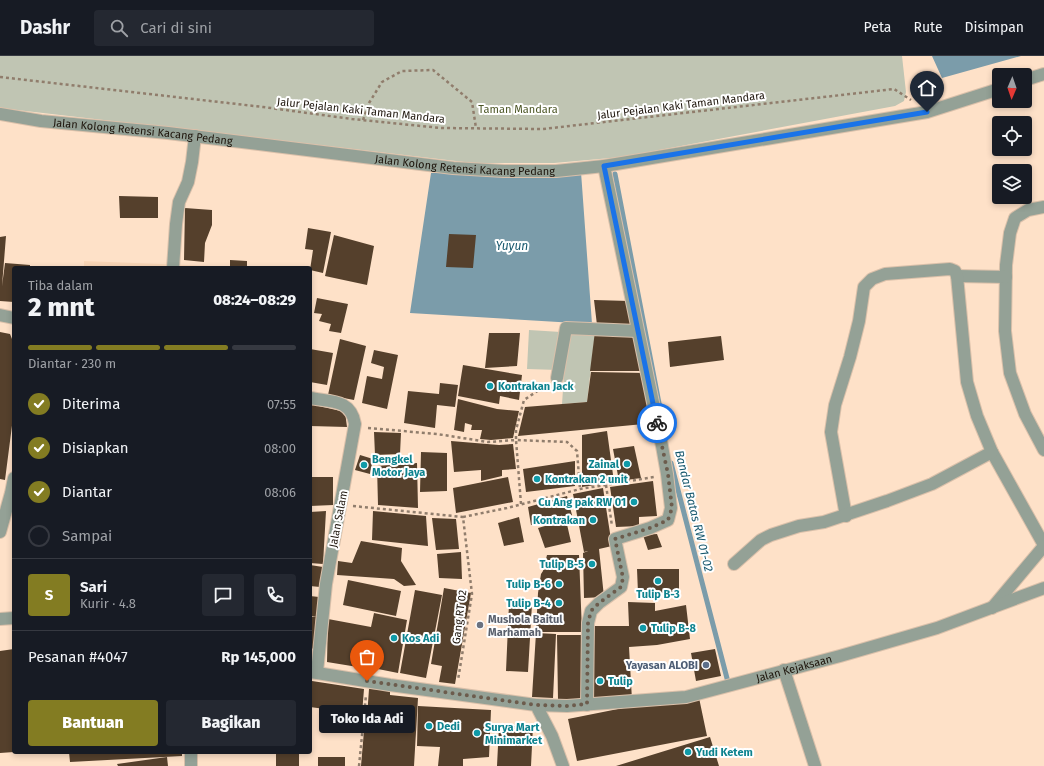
<!DOCTYPE html>
<html lang="id">
<meta charset="utf-8">
<style>
body{margin:0;font-family:"Fira Sans",sans-serif;background:#242831;color:#f1f3f6;height:100vh;display:flex;flex-direction:column;font-size:15px;white-space:nowrap}
*{box-sizing:border-box;margin:0}
p{font-size:13px;color:#9ea1a6}
.icon{flex:none;width:22px;height:22px;fill:none;stroke:currentColor;stroke-width:2;stroke-linecap:round;stroke-linejoin:round}
.map{position:relative;flex:1;overflow:hidden}
.panel{position:absolute;left:12px;top:210px;width:300px;height:488px;display:flex;flex-direction:column;background:#171b24;border-radius:4px;box-shadow:0 2px 6px #0003}
.panel>*{flex:none}
.needle{width:26px;rotate:182deg}
.fabs{position:absolute;left:992px;top:12px;display:grid;gap:8px}
.fabs a{display:grid;place-items:center;width:40px;height:40px;border-radius:4px;background:#171b24;box-shadow:0 2px 6px #0003;font-size:20px}
.pin{position:absolute;display:grid;place-items:center;width:34px;height:34px;color:#fff;margin:-41px -17px;border-radius:50% 50% 50% 0;rotate:-45deg;box-shadow:0 0 4px #0007}
.pin .icon{rotate:45deg}
.courier{position:absolute;display:grid;place-items:center;width:40px;height:40px;margin:-20px;border:3px solid #1a73e8;border-radius:50%;background:#fff;color:#222;box-shadow:0 1px 5px #0007}
.bubble{position:absolute;height:28px;border-radius:4px;background:#171b24;box-shadow:0 2px 6px #0003;font-size:13px;font-weight:800;line-height:28px;text-align:center}
.summary em{font-style:normal;font-weight:800}
.summary div{display:flex;flex-direction:column-reverse}
.summary{display:flex;align-items:center;justify-content:space-between;height:68px;padding:0 16px}
h1{font-size:26px;font-weight:800;line-height:30px}
.bar{display:grid;grid-template-columns:repeat(4,1fr);gap:6px 4px;align-content:center;height:48px;padding:0 16px}
.bar i{height:5px;border-radius:3px;background:#363941}
.bar .on{background:#837c22}
.bar p{grid-column:span 4}
.line{display:flex;align-items:center;gap:10px;padding:0 16px;border-top:1px solid #363941}
.line div{flex:1}
.round{display:grid;place-items:center;flex:none;width:42px;height:42px;border-radius:4px;background:#242831}
ol{padding:0 16px;list-style:none}
li{display:flex;align-items:center;gap:12px;height:44px}
li p{margin-inline-start:auto}
li .icon{padding:4px;border-radius:50%;background:#837c22;color:#fff;stroke-width:4}
li:last-child{color:#9ea1a6}
li i{width:22px;height:22px;border:2px solid #363941;border-radius:50%}
.primary-button{display:flex;gap:8px;margin-top:auto;padding:8px 16px}
.primary-button a{flex:1;height:46px;border-radius:4px;background:#837c22;color:#fff;font-size:16px;font-weight:800;line-height:46px;text-align:center}
.primary-button a+a{background:#242831;color:#f1f3f6}
header{display:flex;align-items:center;gap:24px;box-sizing:border-box;height:56px;padding:0 20px;background:#171b24;border-bottom:1px solid #363941}
header strong{font-size:19px}
nav{display:flex;gap:22px;margin-inline-start:auto;font-size:14px}
.search{width:280px;height:36px;background:#242831;display:flex;align-items:center;gap:10px;box-sizing:border-box;padding:0 14px;border-radius:4px;color:#9ea1a6;font-size:15px}
.map>svg:first-child{display:block}
.built{fill:#f9d6b7}
.green{fill:#c0c5b3}
.water{fill:#7b9caa}
.lines{fill:none;stroke-linecap:round;stroke-linejoin:round}
.stream{stroke:#7b9caa;stroke-width:5}
.building{fill:#55402c}
.minor-casing{stroke:#dac0aa;stroke-width:14}
.path{stroke:#907d6c;stroke-width:2.5;stroke-dasharray:3 3;stroke-linecap:butt}
.minor{stroke:#94a196;stroke-width:12}
.done{stroke:#6c5c4d;stroke-width:4;stroke-dasharray:0 7.2}
.route{stroke:#1a73e8;stroke-width:5}
.culture-dot{fill:#0f9aa8;stroke:#fff;stroke-width:1.5}
.worship-dot{fill:#6b7280;stroke:#fff;stroke-width:1.5}
.service-dot{fill:#5c6f8a;stroke:#fff;stroke-width:1.5}
.labels{text-anchor:middle;stroke-width:4;stroke-linejoin:round;paint-order:stroke}
.street-label{font-size:11px;fill:#1d140b;stroke:#fff}
.park-label{font-size:11px;fill:#4b5524;stroke:#fff}
.culture-label{font-size:11px;font-weight:bold;fill:#0d838f;stroke:#fff;text-anchor:start}
.worship-label{font-size:11px;font-weight:bold;fill:#5b616d;stroke:#fff;text-anchor:start}
.service-label{font-size:11px;font-weight:bold;fill:#4e5e75;stroke:#fff;text-anchor:end}
.water-label{font-size:12px;font-style:italic;fill:#16576d;stroke:#fff}
</style>
<header>
<strong>Dashr</strong>
<div class="search"><svg class="icon" aria-label="search" viewBox="0 0 24 24"><circle cx="10" cy="10" r="6"/><path d="M15 15l6 6"/></svg>Cari di sini</div>
<nav><a>Peta</a><a>Rute</a><a>Disimpan</a></nav>
</header>
<div class="map">
<svg width="1044" height="710" viewBox="0 0 1044 710">
<rect width="100%" height="100%" fill="#fee1c8"/>
<path class="built" d="M84 205 260 212H84Z"/>
<path class="green" d="M0 0H902L906 36 904 45 895 50 622 101 554 107H473L0 52Z
M529 274 561 276 558 314 527 313Z
M567 275 595 277 587 346 562 348Z"/>
<path class="water" d="M932 0H1021L942 22Z
M581 116 592 268 410 257 431 117Z"/>
<g class="lines">
<path class="stream" d="M615 118 663 368
M671 407 729 630"/>
</g>
<path class="building" d="M119 140 158 141V162H120Z
M185 152 212 154V169L205 187 204 206 184 204Z
M308 172 331 176 323 217 310 214 313 194 305 193Z
M449 178 476 179 473 212 446 211Z
M334 179 374 190 367 229 325 220Z
M6 180 2 230 5 207 30 209V212H14V246L0 245V181Z
M230 204 247 205V212H230Z
M317 242 348 248 341 277 329 275 331 268 319 265 322 258 314 257Z
M594 244 629 245 633 271 597 269Z
M595 275 637 276 645 315H590Z
M0 276 10 278 14 288V354L5 424 0 423Z
M489 277H520L517 310 485 312Z
M721 280 724 304 670 311 668 286Z
M340 283 366 290 354 344 328 339Z
M310 293 333 297 327 329 310 326Z
M374 294 398 299 387 353 362 347 367 320 382 323 384 311 371 307Z
M463 309 522 319 519 344 500 340 499 348 458 340Z
M591 316 645 317 654 367 518 380 525 351 587 346Z
M440 327 458 329 455 351 437 349 435 372 404 367 408 335 439 338Z
M458 343 497 353 519 355 513 382 491 384 480 383 482 374H471L472 369 465 367 464 376 454 374Z
M310 348 345 356 347 371 310 370Z
M607 375 614 426 582 431V379Z
M374 376 401 377 400 398 375 399Z
M451 385 499 389 513 388 516 413 502 414V420L481 425V414L454 416Z
M634 390 641 422 619 425 613 393Z
M421 396 447 397V435L420 436Z
M360 399 373 403 370 418 355 414Z
M575 405V430L526 436 523 413Z
M417 407 418 452 378 449 377 410Z
M310 421H333V449L310 450Z
M508 421 513 446 456 457 453 432Z
M653 425 657 460 639 461V470L616 471 610 431Z
M603 432 612 490 599 493 604 541 584 542 583 497 588 495 584 496 573 438Z
M567 440 572 459 531 469 528 451Z
M326 455 323 508 310 507V456Z
M373 455 426 460 428 490 372 484Z
M519 461 524 486 504 490 498 467Z
M432 462 456 463 459 493 436 494Z
M566 464 571 486 545 492 538 472Z
M657 478 662 491 648 494 643 479Z
M361 485 402 492 401 505 416 529 404 530 394 523 337 519 338 505 352 507Z
M461 496 462 523 439 522 437 498Z
M547 499H579L582 576H536L538 537 541 518 543 515Z
M310 509 323 511 320 531 310 530Z
M637 513H679V537H638Z
M348 524 401 535 396 560 343 549Z
M444 532 471 537 455 628 439 626 442 610 431 608Z
M415 534 442 539 426 622 400 617Z
M310 540 319 541 317 561 310 560Z
M628 546 655 547V555L686 549 690 583 657 589 629 591 632 644 590 645 588 570H629Z
M509 548H532L528 616 506 615Z
M374 557 407 564 398 617 378 613 381 600 373 598 370 613 327 606 328 563 371 571Z
M310 561H316L314 593 310 592Z
M536 577 556 578 553 642 532 641Z
M557 579H583L584 643 558 644Z
M14 593V696L0 697V595Z
M715 593 721 620 696 625 691 597Z
M312 625 364 633 362 658 310 651Z
M369 633 390 634V639L418 642 414 710H361L364 675H366Z
M698 637 707 680 577 705 568 663Z
M418 650 491 654 489 701 463 703V710H438L440 691 417 690Z
M499 670H533L531 710H497Z
M710 681 719 710H616Z
M69 696H182V700L70 706Z
M276 696H299V710H276Z
M167 701 168 710H118L117 708Z
M318 701H345V710H318Z"/>
<g class="lines">
<g class="minor-casing">
<g id="minor">
<path d="M1025 24 1044 18"/>
<path id="s1" d="M0 58 41 65 168 77 453 112 504 115H556L604 110 927 56 999 33"/>
<path d="M1044 151 1028 154 1015 162 1010 177 1006 209 1005 275 1010 317 1025 358 1044 394"/>
<path d="M173 212 176 168 179 146 188 126 192 106 195 80"/>
<path d="M957 220 1006 221"/>
<path d="M0 259 14 262"/>
<path d="M557 322 566 272 637 275"/>
<path d="M310 342C331 346 351 343 355 368L326 528 317 616"/>
<path d="M846 460 831 376 835 349 850 301 859 265 864 231 872 223 885 218 950 213 955 215 957 220 967 326 977 360 992 396 1044 489"/>
<path d="M0 476 11 437 14 422"/>
<path d="M734 508 761 484 771 479 799 470 824 466 887 445 932 428 992 396"/>
<path d="M992 552 1044 490"/>
<path d="M0 563 14 562"/>
<path d="M784 614 815 710"/>
<path d="M311 616 390 629 536 649 552 680 563 710"/>
<path id="s2" d="M536 649 567 650 686 641 840 600 937 572 1044 532"/>
<path d="M587 649 588 567 591 555 599 547 621 531 623 521 615 483 650 472 668 464 671 452 667 418 662 390 604 110"/>
<path d="M191 710V696"/>
</g>
</g>
<path class="path" d="M0 21 263 51 352 63 441 72 543 73 894 33 911 44
M363 64 369 47 382 26 402 15 433 14 472 46 476 72
M368 372 437 378 488 386 516 384V374L524 344 545 330
M606 429 612 470
M521 448 516 384 567 386 577 395 580 433
M353 450 463 461 472 538 458 624
M463 461 507 452 580 433 654 421
M359 710 366 639"/>
<use href="#minor" class="minor"/>
</g>
<g class="lines">
<path class="done" d="M367 625 536 649 567 650 587 648 588 567 591 555 599 547 621 531 623 522 615 483 650 472 668 464 672 452 668 418 657 367"/>
<path class="route" d="M657 367 604 110 927 56"/>
</g>
<g class="culture-dot">
<circle cx="490" cy="330" r="4"/>
<circle cx="627" cy="408" r="4"/>
<circle cx="364" cy="409" r="4"/>
<circle cx="537" cy="423" r="4"/>
<circle cx="634" cy="446" r="4"/>
<circle cx="593" cy="464" r="4"/>
<circle cx="592" cy="508" r="4"/>
<circle cx="658" cy="525" r="4"/>
<circle cx="559" cy="528" r="4"/>
<circle cx="559" cy="547" r="4"/>
<circle cx="643" cy="572" r="4"/>
<circle cx="394" cy="582" r="4"/>
<circle cx="600" cy="625" r="4"/>
<circle cx="429" cy="670" r="4"/>
<circle cx="477" cy="677" r="4"/>
<circle cx="688" cy="696" r="4"/>
</g>
<circle class="worship-dot" cx="480" cy="569" r="4"/>
<circle class="service-dot" cx="706" cy="609" r="4"/>
<g class="labels">
<g class="street-label">
<text transform="translate(681 49) rotate(-7)" y="4">Jalur Pejalan Kaki Taman Mandara</text>
<text transform="translate(361 54) rotate(6)" y="4">Jalur Pejalan Kaki Taman Mandara</text>
<text dy="4" stroke="none"><textPath href="#s1" startOffset="144">Jalan Kolong Retensi Kacang Pedang</textPath></text>
<text dy="4" stroke="none"><textPath href="#s1" startOffset="468">Jalan Kolong Retensi Kacang Pedang</textPath></text>
<text transform="translate(338 463) rotate(-79)" y="4">Jalan Salam</text>
<text transform="translate(459 561) rotate(-83)" y="4">Gang RT 02</text>
<text dy="4" stroke="none"><textPath href="#s2" startOffset="262">Jalan Kejaksaan</textPath></text>
</g>
<g class="park-label">
<text x="518" y="57">Taman Mandara</text>
</g>
<g class="culture-label">
<text x="498" y="334">Kontrakan Jack</text>
<text x="372" y="407">Bengkel<tspan x="372" dy="13">Motor Jaya</tspan></text>
<text x="619" y="412" text-anchor="end">Zainal</text>
<text x="545" y="427">Kontrakan 2 unit</text>
<text x="626" y="450" text-anchor="end">Cu Ang pak RW 01</text>
<text x="585" y="468" text-anchor="end">Kontrakan</text>
<text x="584" y="512" text-anchor="end">Tulip B-5</text>
<text x="551" y="532" text-anchor="end">Tulip B-6</text>
<text x="658" y="542" text-anchor="middle">Tulip B-3</text>
<text x="551" y="551" text-anchor="end">Tulip B-4</text>
<text x="651" y="576">Tulip B-8</text>
<text x="402" y="586">Kos Adi</text>
<text x="608" y="629">Tulip</text>
<text x="437" y="674">Dedi</text>
<text x="485" y="675">Surya Mart<tspan x="485" dy="13">Minimarket</tspan></text>
<text x="696" y="700">Yudi Ketem</text>
</g>
<g class="worship-label">
<text x="488" y="567">Mushola Baitul<tspan x="488" dy="13">Marhamah</tspan></text>
</g>
<g class="service-label">
<text x="698" y="613">Yayasan ALOBI</text>
</g>
<g class="water-label">
<text x="512" y="194">Yuyun</text>
<text transform="translate(694 455) rotate(76)" y="4">Bandar Batas RW 01-02</text>
</g>
</g>
</svg>
<div class="fabs">
<a><svg class="needle" viewBox="-14 -14 28 28"><path d="M0-13l5 13h-10z" fill="#e53935"/><path d="M0 13l5-13h-10z" fill="#9ea1a6"/></svg></a>
<a><svg class="icon" aria-label="locate" viewBox="0 0 24 24"><circle cx="12" cy="12" r="6"/><path d="M12 2v4M12 18v4M2 12h4M18 12h4"/></svg></a>
<a><svg class="icon" aria-label="layers" viewBox="0 0 24 24"><path d="M12 4l9 5-9 5-9-5zM3 14l9 5 9-5"/></svg></a>
</div>
<div class="pin" style="left:367px;top:625px;background:#ea580c"><svg class="icon" aria-label="bag" viewBox="0 0 24 24"><path d="M5 8h14l-1 12H6zM9 8a3 3 0 0 1 6 0"/></svg></div>
<div class="pin" style="left:927px;top:56px;background:#1f2937"><svg class="icon" aria-label="home" viewBox="0 0 24 24"><path d="M3 11l9-7 9 7M6 9v11h12V9"/></svg></div>
<div class="courier" style="left:657px;top:367px"><svg class="icon" aria-label="bike" viewBox="0 0 24 24"><circle cx="6" cy="16" r="4"/><circle cx="18" cy="16" r="4"/><path d="M6 16l4-8h5l3 8M10 8l3 8H6M13 5h3"/></svg></div>
<div class="bubble" style="left:319px;top:649px;width:96px">Toko Ida Adi</div>
<section class="panel">
<div class="summary"><div><h1>2 mnt</h1><p>Tiba dalam</p></div><em>08:24–08:29</em></div>
<div class="bar"><i class="on"></i><i class="on"></i><i class="on"></i><i></i><p>Diantar · 230 m</p></div>
<ol>
<li><svg class="icon" aria-label="check" viewBox="0 0 24 24"><path d="M5 12l5 5 9-10"/></svg>Diterima<p>07:55</p></li>
<li><svg class="icon" aria-label="check" viewBox="0 0 24 24"><path d="M5 12l5 5 9-10"/></svg>Disiapkan<p>08:00</p></li>
<li><svg class="icon" aria-label="check" viewBox="0 0 24 24"><path d="M5 12l5 5 9-10"/></svg>Diantar<p>08:06</p></li>
<li><i></i>Sampai</li>
</ol>
<div class="line" style="height:72px"><b class="round" style="background:#837c22;color:#fff">S</b><div><b>Sari</b><p>Kurir · 4.8</p></div><a class="round"><svg class="icon" aria-label="chat" viewBox="0 0 24 24"><path d="M4 5h16v11H9l-5 4z"/></svg></a><a class="round"><svg class="icon" aria-label="phone" viewBox="0 0 24 24"><path d="M5 4h4l2 5-3 2q2 4 5 5l2-3 5 2v4C11 20 4 13 5 4z"/></svg></a></div>
<div class="line" style="height:52px"><div>Pesanan #4047</div><b>Rp 145,000</b></div>
<div class="primary-button"><a>Bantuan</a><a>Bagikan</a></div>
</section>
</div>
